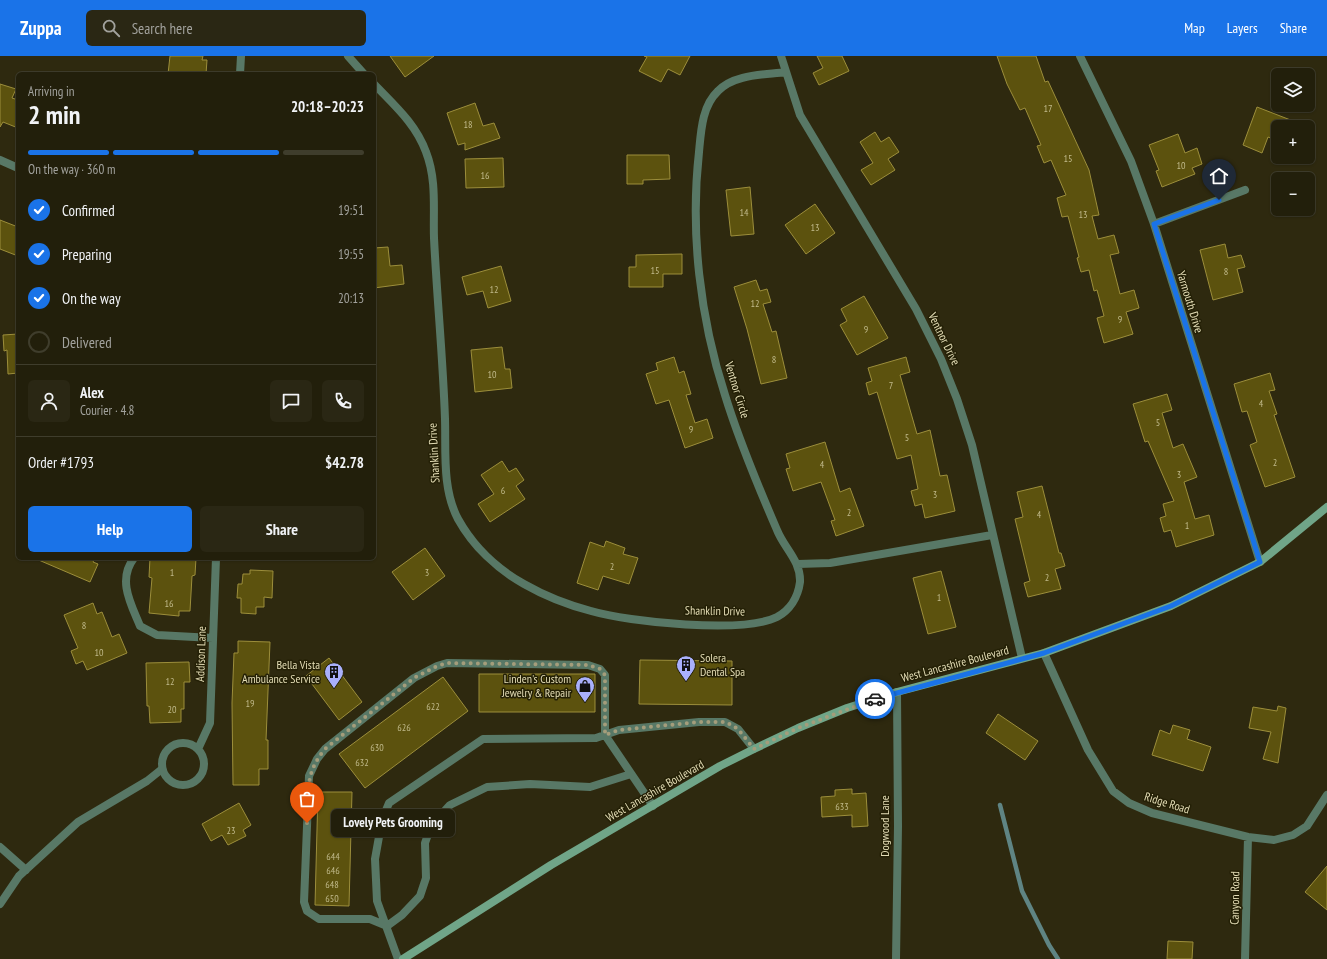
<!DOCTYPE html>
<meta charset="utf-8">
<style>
body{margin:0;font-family:"PT Sans Narrow",sans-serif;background:#2a2714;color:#f1f3f6;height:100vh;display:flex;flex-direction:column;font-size:15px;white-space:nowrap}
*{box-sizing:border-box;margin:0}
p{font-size:13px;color:#a2a29d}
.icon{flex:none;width:22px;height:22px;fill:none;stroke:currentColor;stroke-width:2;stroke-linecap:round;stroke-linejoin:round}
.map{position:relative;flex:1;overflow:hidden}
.side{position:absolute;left:16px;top:16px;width:360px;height:488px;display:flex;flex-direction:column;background:#221f0b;border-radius:6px;box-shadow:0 1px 3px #0004,0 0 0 1px #3f3d2c}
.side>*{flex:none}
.fabs{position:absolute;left:1271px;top:12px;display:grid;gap:8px}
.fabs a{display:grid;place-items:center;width:44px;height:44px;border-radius:6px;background:#221f0b;box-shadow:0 1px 3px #0004,0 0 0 1px #3f3d2c;font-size:20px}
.pin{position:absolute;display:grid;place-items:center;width:34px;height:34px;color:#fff;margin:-41px -17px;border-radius:50% 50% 50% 0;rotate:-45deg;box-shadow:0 0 4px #0007}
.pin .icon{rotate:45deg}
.courier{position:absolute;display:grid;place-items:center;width:40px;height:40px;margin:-20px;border:3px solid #1a73e8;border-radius:50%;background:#fff;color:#222;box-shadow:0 1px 5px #0007}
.bubble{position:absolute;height:28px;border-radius:6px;background:#221f0b;box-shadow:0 1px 3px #0004,0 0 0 1px #3f3d2c;font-size:13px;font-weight:700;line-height:28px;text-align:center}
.summary em{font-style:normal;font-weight:700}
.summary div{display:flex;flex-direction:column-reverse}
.summary{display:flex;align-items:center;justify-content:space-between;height:68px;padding:0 12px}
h1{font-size:26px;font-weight:700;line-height:30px}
.bar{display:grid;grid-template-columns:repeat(4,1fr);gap:6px 4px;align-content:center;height:48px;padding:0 12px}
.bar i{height:5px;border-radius:3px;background:#3f3d2c}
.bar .current{background:#1a73e8}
.bar p{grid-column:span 4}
.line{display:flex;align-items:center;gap:10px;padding:0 12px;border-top:1px solid #3f3d2c}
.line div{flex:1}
.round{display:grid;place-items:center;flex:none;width:42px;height:42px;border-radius:6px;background:#2a2714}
ol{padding:0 12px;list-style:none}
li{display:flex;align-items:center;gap:12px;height:44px}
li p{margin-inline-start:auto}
li .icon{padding:4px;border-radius:50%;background:#1a73e8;color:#fff;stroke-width:4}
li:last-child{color:#a2a29d}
li i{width:22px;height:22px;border:2px solid #3f3d2c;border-radius:50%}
.button{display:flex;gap:8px;margin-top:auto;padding:8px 12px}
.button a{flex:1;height:46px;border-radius:6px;background:#1a73e8;color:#fff;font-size:16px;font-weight:700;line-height:46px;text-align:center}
.button a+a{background:#2a2714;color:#f1f3f6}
header{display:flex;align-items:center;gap:24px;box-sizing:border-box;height:56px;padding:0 20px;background:#1a73e8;color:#fff}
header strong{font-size:19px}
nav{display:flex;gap:22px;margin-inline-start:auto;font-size:14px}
.search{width:280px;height:36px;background:#2a2714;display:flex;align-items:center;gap:10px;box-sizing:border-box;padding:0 14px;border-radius:6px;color:#a2a29d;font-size:15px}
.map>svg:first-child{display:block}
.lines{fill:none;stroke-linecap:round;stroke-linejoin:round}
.stream{stroke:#5f8483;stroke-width:4.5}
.building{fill:#5c520e;stroke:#9c8e3b}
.service{stroke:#587866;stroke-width:8}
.minor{stroke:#587866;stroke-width:8}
.secondary{stroke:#70a588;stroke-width:8}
.done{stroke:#a49d7b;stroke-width:4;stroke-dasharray:0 7.2}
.route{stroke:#1a73e8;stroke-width:5}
.labels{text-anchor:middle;stroke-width:3;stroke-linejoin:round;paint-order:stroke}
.number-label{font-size:10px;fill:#c1ba8b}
.street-label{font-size:12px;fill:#e3dcb5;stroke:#242006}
.poi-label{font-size:12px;fill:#e3dcb5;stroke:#242006;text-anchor:end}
</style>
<header>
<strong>Zuppa</strong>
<div class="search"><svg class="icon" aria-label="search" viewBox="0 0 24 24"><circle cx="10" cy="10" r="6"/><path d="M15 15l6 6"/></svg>Search here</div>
<nav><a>Map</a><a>Layers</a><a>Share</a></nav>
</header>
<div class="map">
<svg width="1327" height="903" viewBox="0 0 1327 903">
<rect width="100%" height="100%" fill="#2e290f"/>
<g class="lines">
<path class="stream" d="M1000 749 1022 835 1049 889 1058 903"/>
</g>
<path class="building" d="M170 0H203L202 4H207L206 18H168Z
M390 0H434L405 21Z
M644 0H690L680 19 668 13 661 26 639 15 647 1Z
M817 0H842L849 15 819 29 813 17 823 12Z
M997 0H1036L1045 26 1048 25 1089 114 1099 159 1092 160 1098 183 1114 179 1119 197 1110 199 1120 238 1134 234 1139 252 1126 256 1133 278 1104 287 1097 262 1104 260 1097 234 1094 235 1089 214 1081 216 1077 202 1079 201 1068 160 1062 161 1057 142 1066 139 1051 104 1044 107 1037 90 1041 89 1025 52 1020 54 1007 28Z
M0 28 16 33 12 42 18 44V72L3 66 0 71Z
M475 47 483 70 494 67 500 82 465 94V87L458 89 447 57Z
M1257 51 1306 70V71H1278V85L1268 81 1262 97 1243 89Z
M875 76 881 86 889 81 899 96 888 103 895 114 871 129 861 114 873 107 860 86Z
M1178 78 1185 97 1197 92 1202 108 1192 112 1195 118 1162 131 1156 115 1159 114 1149 89Z
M627 99H669L670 123 643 124V128H627Z
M503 102 504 131 466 132 465 103Z
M750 131 754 178 731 180 726 134Z
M815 148 835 177 806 198 785 169Z
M0 164 18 171V200L0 193Z
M1225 188 1228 202 1241 199 1245 211 1237 213 1243 236 1213 244 1200 194Z
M388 191 390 210 402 209 404 228 374 232V192Z
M682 198V218H663V231H629V211H636V199Z
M501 210 511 245 488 252 483 235 467 239 462 221Z
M756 224 760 235 767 233 771 246 763 248 772 276 776 275 787 322 761 328 747 273 734 231Z
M864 240 888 282 857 299 840 269 847 265 841 253Z
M18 278V317L8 318 7 294 4 295 3 279Z
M502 291 505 313H510L512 332 475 336 471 294Z
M674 301 679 317 684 315 691 338 686 339 695 367 707 363 713 382 685 392 669 344 656 348 646 318 658 314 656 307Z
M906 301 910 316 900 319 917 378 930 374 940 420 947 419 955 455 925 462 922 448 915 450 911 435 918 433 911 399 897 403 877 336 869 339 866 327 872 325 868 312Z
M1270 317 1275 334 1269 335 1277 358 1274 359 1295 421 1265 431 1250 389 1257 386 1247 355 1242 356 1234 328Z
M1167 338 1172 354 1162 357 1173 392 1183 388 1197 421 1184 426 1195 463 1209 459 1214 479 1176 491 1171 474 1164 476 1160 462 1166 460 1163 448 1174 445 1148 385 1145 386 1133 348Z
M825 386 840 436 850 432 864 470 836 480 831 465 835 464 821 426 793 435 786 413 790 412 786 398Z
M502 405 509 416 516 412 524 424 516 430 525 443 490 466 478 448 494 438 481 419Z
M1042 430 1059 497H1061L1065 510 1055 513 1061 533 1028 541 1024 527 1030 525 1015 463 1023 461 1017 436Z
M606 485 625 492 623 498 638 502 629 528 603 520 598 534 577 527 590 486 604 491Z
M425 492 445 520 413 544 392 516Z
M34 502H95L93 506 98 508 90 526Z
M150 502H196L195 519 192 520 190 555H179V560L149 557 152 522 149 521Z
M250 514 273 515 272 542 264 541V551H256V558L241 557V542H237L238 528H242L243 518H250Z
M941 515 956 571 928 578 913 522Z
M93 547 97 558 102 556 112 581 119 578 127 597 87 614 83 605 76 608 71 595 78 592 64 559Z
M238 585 270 586 266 684H268V713H259V729H233L232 647 234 597H238Z
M329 602 362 646 339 664 306 620Z
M640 604 732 605V649L639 648Z
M189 606 190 626H184V653H181V666L150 667 149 650H147L146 607Z
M479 618H595V656H479Z
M443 621 468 655 365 732 339 698Z
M1278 650 1286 652 1278 707 1263 703 1271 676 1249 672 1253 651 1277 655Z
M998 658 1038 685 1025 704 986 677Z
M1173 669 1190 674 1187 683 1211 691 1203 715 1152 699 1160 674 1170 678Z
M852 733V738L866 737 868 770 852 771V759L822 761 821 741 835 740V734Z
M318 736H352L349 850 315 849Z
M239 747 251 769 243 774 246 780 228 789 222 779 211 785 202 768Z
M1327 810V854L1305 836Z
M1168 885 1193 886 1192 903H1167Z"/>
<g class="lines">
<path class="service" d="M631 718 590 731 530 728 487 731 450 749 431 770 425 787 426 822 420 840 402 859 387 870 370 863H319L307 855 304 846 309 720 317 703 325 693 414 622 437 610 447 607 588 609 600 613 605 619V679L653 750
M0 791 26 814
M0 848 19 820 78 766 147 725 162 713
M398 903 377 845 375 803 382 764 389 747 483 683 596 682 619 674 699 666H725L738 673 754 693"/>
<path class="minor" d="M348 0 364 18
M781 0 800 59 916 253 941 303 957 343 972 389 1022 602
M1080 0 1131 105 1154 168 1260 506
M240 18 241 0
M374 28C395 50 416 68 426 96 437 124 433 154 434 182 437 243 443 303 445 363 446 395 442 433 458 463 473 490 497 513 524 528 545 540 568 549 591 555 629 566 743 578 777 561 790 554 798 541 800 526 801 505 784 492 777 474 758 430 739 385 725 339 700 262 690 176 699 96 701 75 702 50 718 35 734 18 764 19 786 16
M0 104 18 112
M1154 168 1245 134
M134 502C117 524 131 548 140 570L157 579 213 582
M798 508 830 507 992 479
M1044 597 1088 694 1113 735 1129 747 1152 757 1248 781 1274 784 1293 779 1307 770 1327 739
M162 708a21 21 0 1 1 42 0a21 21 0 1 1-42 0Z
M198 693 210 667 216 502
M896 903 898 770 897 636
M1245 903 1248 781"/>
<path class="secondary" d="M403 903 551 809 720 710 754 693 798 672 847 652 897 636 1044 597 1171 550 1260 506 1327 451"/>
</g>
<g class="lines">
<path class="done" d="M307 767C309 737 304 718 325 693L414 622 437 610 447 607 588 609 600 613 605 619V679L619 674 699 666H726L738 673 754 693 798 672 875 643"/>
<path class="route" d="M875 643 1044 597 1171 550 1260 506 1154 168 1219 144"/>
</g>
<defs>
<g id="building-pin" transform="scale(1)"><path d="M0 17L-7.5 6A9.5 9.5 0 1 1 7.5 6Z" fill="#a9b0fc" stroke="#242006"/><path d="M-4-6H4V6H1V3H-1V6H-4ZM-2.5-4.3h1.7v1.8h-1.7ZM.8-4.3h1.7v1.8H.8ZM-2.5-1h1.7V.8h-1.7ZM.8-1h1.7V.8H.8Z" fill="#111"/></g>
<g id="shop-pin" transform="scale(1)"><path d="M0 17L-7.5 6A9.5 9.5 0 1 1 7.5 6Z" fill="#a9b0fc" stroke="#242006"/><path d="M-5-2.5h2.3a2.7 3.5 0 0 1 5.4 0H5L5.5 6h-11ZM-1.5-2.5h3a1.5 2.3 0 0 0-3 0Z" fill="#111"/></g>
</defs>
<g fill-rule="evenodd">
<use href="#building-pin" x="686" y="609"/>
<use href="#building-pin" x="334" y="616"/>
<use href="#shop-pin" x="585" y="630"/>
</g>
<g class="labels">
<g class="number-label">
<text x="1048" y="56">17</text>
<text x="468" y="72">18</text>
<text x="1068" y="106">15</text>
<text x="1181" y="113">10</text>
<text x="485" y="123">16</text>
<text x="744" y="160">14</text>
<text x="1083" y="162">13</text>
<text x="815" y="175">13</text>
<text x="655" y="218">15</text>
<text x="1226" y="219">8</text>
<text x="494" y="237">12</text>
<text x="755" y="251">12</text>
<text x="1120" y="267">9</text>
<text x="866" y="277">9</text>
<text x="774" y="307">8</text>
<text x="492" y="322">10</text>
<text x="891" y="333">7</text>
<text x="1261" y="351">4</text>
<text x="1158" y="370">5</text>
<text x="691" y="377">9</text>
<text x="907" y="385">5</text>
<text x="1275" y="410">2</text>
<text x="822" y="412">4</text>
<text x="1179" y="422">3</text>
<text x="503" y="438">6</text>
<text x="935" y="442">3</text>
<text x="849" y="460">2</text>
<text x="1039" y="462">4</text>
<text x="1187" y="473">1</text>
<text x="612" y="514">2</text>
<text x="172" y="520">1</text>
<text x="427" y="520">3</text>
<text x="1047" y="525">2</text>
<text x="939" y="545">1</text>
<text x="169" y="551">16</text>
<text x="84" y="573">8</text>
<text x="99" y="600">10</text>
<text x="170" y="629">12</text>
<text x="250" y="651">19</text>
<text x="433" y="654">622</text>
<text x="172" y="657">20</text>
<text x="404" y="675">626</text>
<text x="377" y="695">630</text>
<text x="362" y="710">632</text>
<text x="842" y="754">633</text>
<text x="231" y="778">23</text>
<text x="333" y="804">644</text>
<text x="333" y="818">646</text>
<text x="332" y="832">648</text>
<text x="332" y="846">650</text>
</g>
<g class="street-label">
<text transform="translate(1190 246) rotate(73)" y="4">Yarmouth Drive</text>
<text transform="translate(944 283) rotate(64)" y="4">Ventnor Drive</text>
<text transform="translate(737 334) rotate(73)" y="4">Ventnor Circle</text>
<text transform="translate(434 397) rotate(-93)" y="4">Shanklin Drive</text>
<text transform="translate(715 555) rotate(1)" y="4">Shanklin Drive</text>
<text transform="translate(201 598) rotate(-88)" y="4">Addison Lane</text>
<text transform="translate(955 608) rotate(-15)" y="4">West Lancashire Boulevard</text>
<text transform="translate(655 735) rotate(-30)" y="4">West Lancashire Boulevard</text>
<text transform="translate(1167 747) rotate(17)" y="4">Ridge Road</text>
<text transform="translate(885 770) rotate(-90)" y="4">Dogwood Lane</text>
<text transform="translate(1235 842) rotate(-89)" y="4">Canyon Road</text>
</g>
<g class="poi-label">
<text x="700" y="606" text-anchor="start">Solera<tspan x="700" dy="14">Dental Spa</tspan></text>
<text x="320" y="613">Bella Vista<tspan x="320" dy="14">Ambulance Service</tspan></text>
<text x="571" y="627">Linden's Custom<tspan x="571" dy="14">Jewelry &amp; Repair</tspan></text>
</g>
</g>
</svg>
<div class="fabs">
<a><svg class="icon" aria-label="layers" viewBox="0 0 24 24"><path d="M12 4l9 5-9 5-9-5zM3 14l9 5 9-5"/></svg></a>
<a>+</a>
<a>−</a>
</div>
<div class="pin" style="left:307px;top:767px;background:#ea580c"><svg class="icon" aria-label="bag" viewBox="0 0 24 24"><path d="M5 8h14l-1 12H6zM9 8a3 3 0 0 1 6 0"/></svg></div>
<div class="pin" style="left:1219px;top:144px;background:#1f2937"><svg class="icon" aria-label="home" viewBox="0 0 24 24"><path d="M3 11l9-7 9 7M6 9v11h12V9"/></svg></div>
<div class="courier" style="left:875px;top:643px"><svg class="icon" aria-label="car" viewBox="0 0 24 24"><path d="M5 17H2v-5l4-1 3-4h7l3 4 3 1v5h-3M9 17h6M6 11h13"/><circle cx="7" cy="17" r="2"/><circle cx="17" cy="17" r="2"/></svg></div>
<div class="bubble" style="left:331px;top:753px;width:124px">Lovely Pets Grooming</div>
<section class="side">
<div class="summary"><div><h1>2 min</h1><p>Arriving in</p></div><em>20:18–20:23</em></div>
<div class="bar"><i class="current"></i><i class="current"></i><i class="current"></i><i></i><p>On the way · 360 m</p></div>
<ol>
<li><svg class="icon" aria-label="check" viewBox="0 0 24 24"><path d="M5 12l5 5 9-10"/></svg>Confirmed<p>19:51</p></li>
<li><svg class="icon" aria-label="check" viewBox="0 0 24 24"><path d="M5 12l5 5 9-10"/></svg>Preparing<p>19:55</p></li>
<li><svg class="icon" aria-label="check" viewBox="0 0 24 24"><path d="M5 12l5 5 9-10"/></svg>On the way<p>20:13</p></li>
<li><i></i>Delivered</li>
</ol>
<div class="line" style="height:72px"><a class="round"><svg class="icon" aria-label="person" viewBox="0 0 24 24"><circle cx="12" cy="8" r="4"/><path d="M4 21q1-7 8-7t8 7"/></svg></a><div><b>Alex</b><p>Courier · 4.8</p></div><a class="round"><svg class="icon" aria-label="chat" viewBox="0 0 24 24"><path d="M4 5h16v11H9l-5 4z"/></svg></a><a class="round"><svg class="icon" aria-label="phone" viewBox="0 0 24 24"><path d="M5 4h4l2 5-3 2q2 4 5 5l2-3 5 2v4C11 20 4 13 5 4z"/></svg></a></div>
<div class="line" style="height:52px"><div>Order #1793</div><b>$42.78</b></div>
<div class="button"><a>Help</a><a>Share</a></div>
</section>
</div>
